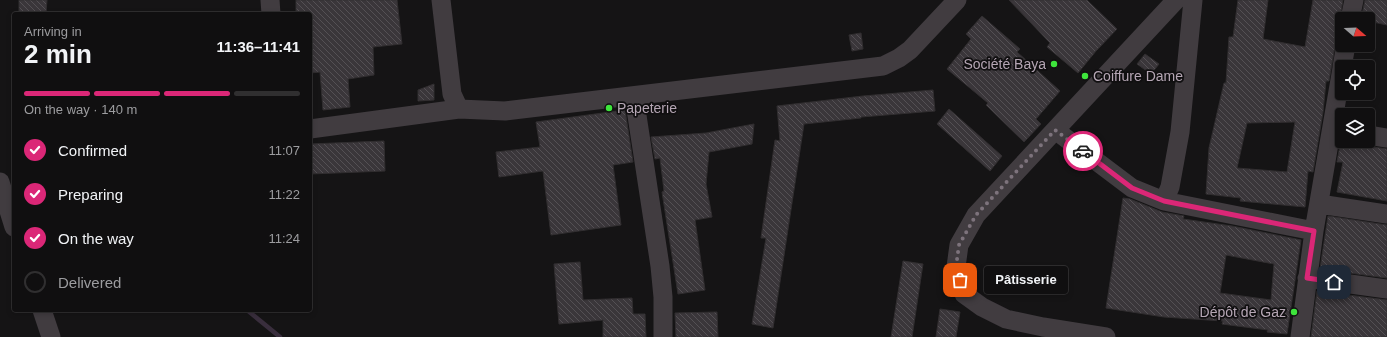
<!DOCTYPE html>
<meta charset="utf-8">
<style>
body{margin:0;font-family:Arial,sans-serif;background:#191819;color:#f1f3f6;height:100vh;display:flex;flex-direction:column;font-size:15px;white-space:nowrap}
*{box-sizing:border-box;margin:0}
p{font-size:13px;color:#9c9c9f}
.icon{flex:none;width:22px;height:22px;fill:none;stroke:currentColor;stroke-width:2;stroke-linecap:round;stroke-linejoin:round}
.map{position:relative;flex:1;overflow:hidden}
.details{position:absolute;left:12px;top:12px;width:300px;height:300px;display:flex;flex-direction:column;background:#100f10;border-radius:4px;box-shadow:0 2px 6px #0003,0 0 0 1px #302f30}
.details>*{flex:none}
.needle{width:26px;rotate:109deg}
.controls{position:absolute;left:1335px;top:12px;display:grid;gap:8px}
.controls a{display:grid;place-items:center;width:40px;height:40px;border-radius:4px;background:#100f10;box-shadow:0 2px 6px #0003,0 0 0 1px #302f30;font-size:20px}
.pin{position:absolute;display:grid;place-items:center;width:34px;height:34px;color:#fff;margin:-17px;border-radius:8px;box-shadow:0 2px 6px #0006}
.courier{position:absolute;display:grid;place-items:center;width:40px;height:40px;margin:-20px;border:3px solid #db2777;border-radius:50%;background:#fff;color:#222;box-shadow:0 1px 5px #0007}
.bubble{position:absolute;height:28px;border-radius:4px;background:#100f10;box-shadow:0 2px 6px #0003,0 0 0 1px #302f30;font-size:13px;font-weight:600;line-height:28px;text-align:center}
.summary em{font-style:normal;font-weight:600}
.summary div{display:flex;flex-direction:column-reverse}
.summary{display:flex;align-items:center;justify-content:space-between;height:68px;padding:0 12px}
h1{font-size:26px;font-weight:600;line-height:30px}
.bar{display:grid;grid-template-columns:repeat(4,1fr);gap:6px 4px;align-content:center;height:48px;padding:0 12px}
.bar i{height:5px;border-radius:3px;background:#302f30}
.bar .current{background:#db2777}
.bar p{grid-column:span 4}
ol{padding:0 12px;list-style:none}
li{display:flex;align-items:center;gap:12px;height:44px}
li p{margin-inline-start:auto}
li .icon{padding:4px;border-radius:50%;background:#db2777;color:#fff;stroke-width:4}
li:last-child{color:#9c9c9f}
li i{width:22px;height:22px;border:2px solid #302f30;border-radius:50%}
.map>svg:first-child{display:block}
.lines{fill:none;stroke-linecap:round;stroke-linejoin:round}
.stream{stroke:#392e3d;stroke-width:4.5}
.building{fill:url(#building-back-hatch);stroke:#312e30;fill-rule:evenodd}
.minor{stroke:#413c40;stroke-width:19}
.done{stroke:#7d737c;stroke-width:4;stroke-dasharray:0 7.2}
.route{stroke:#db2777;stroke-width:5}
.poi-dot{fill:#3ee53c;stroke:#100f10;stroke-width:1.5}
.labels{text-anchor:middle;stroke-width:3.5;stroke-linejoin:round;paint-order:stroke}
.poi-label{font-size:14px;fill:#b5a6b4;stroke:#100f10;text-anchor:end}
</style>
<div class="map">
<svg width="1387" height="337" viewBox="0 0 1387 337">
<defs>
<pattern id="building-back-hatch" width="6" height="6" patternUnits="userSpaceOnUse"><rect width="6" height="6" fill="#3a363a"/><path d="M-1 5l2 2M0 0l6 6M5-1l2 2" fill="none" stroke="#545054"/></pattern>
</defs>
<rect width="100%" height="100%" fill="#151415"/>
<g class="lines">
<path class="stream" d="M247 310 280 337"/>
</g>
<path class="building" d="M19 0H47L46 13H19Z
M296 0H397L402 44 373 47 374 75 348 79 350 107 323 110 320 72 310 73V14H296Z
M1009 0H1087L1117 29 1096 51 1078 73 1047 47 1050 43Z
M1238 0H1268L1263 39 1305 47 1313 0H1343L1329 81H1326L1323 112 1313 172 1308 171 1305 207 1240 201 1241 198 1206 194 1209 148 1224 83H1226L1229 37H1233ZM1295 122 1287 172 1237 168 1247 123Z
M1365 0H1387V25L1368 21V19H1361Z
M982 16 1020 49 1017 52 1060 91 1036 119 1041 124 1024 142 986 105 988 103 947 69 971 39 966 34Z
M861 33 863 49 852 51 849 35Z
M1145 54 1159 64 1151 74 1137 64Z
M434 84V100L418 101V90Z
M933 90 935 111 861 117V118L804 124 773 328 752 324 766 238H761L775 140 780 141 777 106 863 96Z
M949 109 1002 156 990 171 937 124Z
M625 110 633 162 613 165 621 225 551 235 543 171 499 177 496 152 540 147 536 122Z
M754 124 752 144 709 152 706 184 712 217 695 220 705 290 678 294 662 192 664 191 660 158 655 159 651 137 706 133Z
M1341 140 1360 143 1366 146 1387 149V201L1337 192 1343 162H1337Z
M384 141 385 171 310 174V144Z
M1123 198 1130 199 1162 212 1184 216 1183 219 1232 226 1301 240 1287 334 1267 332 1268 330 1222 324 1223 321 1164 317 1106 308ZM1226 255 1274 264 1271 300 1220 293Z
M1328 216 1387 225V278L1320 269Z
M903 261 923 264 912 337H891Z
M580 262 583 300 632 298 633 314H645L646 337H603V320L559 324 554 264Z
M1317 291 1387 300V337H1311Z
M940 309 960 312 956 337H936Z
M717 312 718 337H676L675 313Z"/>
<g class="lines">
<path class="minor" d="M270 0 271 14
M441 0 452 94 459 109 505 111 883 66 899 58 910 50 957 0
M1350 19 1354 0
M1342 67 1346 45
M634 96 660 266 663 297V337
M310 129 459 109
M1055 130 1132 188 1164 201 1170 187 1180 132 1193 0
M1368 135 1387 138
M0 182 14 227
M1164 201 1314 231
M1319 204 1387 214
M1307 278 1387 289
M42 310 51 337
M1106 337 1043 327 1006 319 982 307 964 294 956 267 959 245 976 215 1176 0
M1300 337 1314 231 1342 68"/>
</g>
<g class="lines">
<path class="done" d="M960 280 956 267 959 245 976 215 1055 130 1083 151"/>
<path class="route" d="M1083 151 1132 188 1164 201 1314 231 1307 278 1334 282"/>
</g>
<g class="poi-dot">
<circle cx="1054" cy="64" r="4"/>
<circle cx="1085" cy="76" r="4"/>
<circle cx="609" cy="108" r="4"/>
<circle cx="1294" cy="312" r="4"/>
</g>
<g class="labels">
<g class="poi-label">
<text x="1046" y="69">Société Baya</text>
<text x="1093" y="81" text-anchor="start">Coiffure Dame</text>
<text x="617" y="113" text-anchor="start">Papeterie</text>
<text x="1286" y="317">Dépôt de Gaz</text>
</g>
</g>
</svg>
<div class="controls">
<a><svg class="needle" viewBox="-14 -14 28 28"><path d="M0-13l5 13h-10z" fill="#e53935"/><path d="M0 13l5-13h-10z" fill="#9c9c9f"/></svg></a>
<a><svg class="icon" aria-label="locate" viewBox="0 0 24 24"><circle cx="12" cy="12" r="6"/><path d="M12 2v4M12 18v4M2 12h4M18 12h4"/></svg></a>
<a><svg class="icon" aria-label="layers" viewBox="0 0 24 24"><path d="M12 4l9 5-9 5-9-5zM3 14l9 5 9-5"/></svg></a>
</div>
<div class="pin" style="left:960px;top:280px;background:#ea580c"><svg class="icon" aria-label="bag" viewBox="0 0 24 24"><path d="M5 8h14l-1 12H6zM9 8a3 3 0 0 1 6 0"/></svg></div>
<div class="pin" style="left:1334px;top:282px;background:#1f2937"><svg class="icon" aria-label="home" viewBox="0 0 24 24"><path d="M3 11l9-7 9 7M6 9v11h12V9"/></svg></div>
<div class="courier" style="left:1083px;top:151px"><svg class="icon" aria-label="car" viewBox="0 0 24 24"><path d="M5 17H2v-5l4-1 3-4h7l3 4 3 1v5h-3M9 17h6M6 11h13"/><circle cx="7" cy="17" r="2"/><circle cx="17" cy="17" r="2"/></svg></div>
<div class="bubble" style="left:984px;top:266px;width:84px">Pâtisserie</div>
<section class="details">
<div class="summary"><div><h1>2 min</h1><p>Arriving in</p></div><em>11:36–11:41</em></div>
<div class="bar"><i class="current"></i><i class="current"></i><i class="current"></i><i></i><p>On the way · 140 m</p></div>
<ol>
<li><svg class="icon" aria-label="check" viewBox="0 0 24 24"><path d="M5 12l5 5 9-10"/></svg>Confirmed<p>11:07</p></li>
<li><svg class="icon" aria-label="check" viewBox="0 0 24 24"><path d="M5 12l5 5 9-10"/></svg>Preparing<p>11:22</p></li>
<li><svg class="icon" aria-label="check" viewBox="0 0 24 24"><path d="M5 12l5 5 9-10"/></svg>On the way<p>11:24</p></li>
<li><i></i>Delivered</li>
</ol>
</section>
</div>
